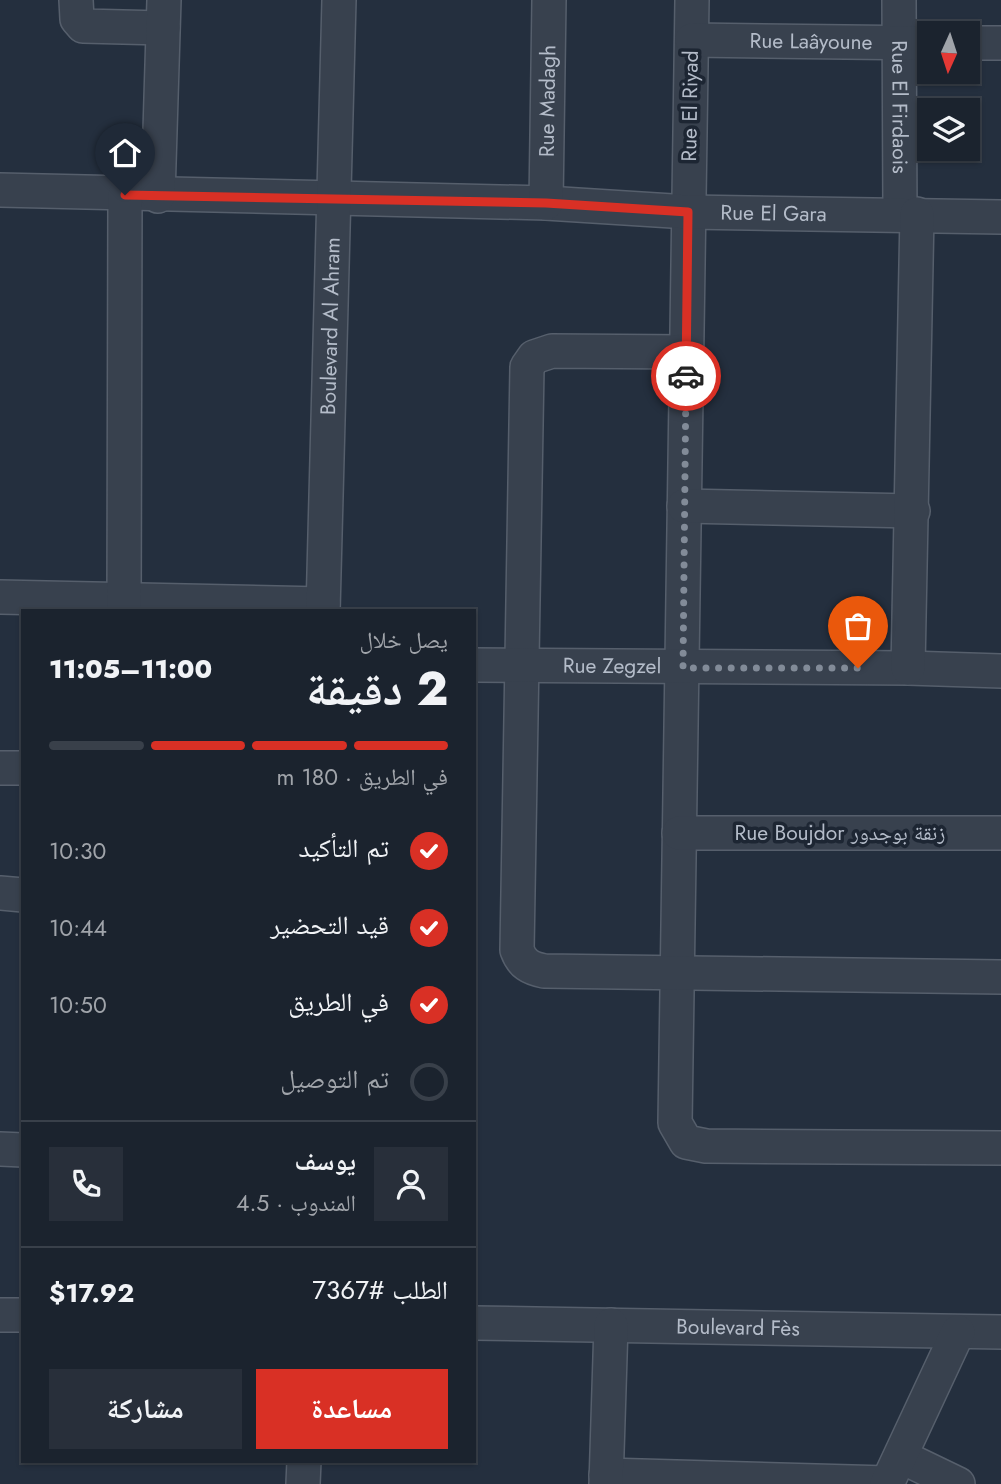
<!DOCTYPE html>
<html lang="ar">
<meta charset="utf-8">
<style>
body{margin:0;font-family:Jost,"Noto Naskh Arabic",sans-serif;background:#282f3a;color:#f1f3f6;direction:rtl;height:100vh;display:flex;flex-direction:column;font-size:26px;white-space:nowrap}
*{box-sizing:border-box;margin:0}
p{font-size:23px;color:#a0a4aa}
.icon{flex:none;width:38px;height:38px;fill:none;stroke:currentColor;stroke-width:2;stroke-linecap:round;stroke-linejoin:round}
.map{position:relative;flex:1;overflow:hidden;direction:ltr}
.side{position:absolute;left:21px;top:609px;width:455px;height:854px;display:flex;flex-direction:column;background:#1b232e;border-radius:0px;box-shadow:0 2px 5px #0004,0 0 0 2px #39404a;direction:rtl}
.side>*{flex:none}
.needle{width:46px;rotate:183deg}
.tools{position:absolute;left:917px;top:21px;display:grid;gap:14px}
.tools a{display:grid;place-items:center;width:63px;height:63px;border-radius:0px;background:#1b232e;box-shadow:0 2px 5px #0004,0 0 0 2px #39404a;font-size:35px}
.pin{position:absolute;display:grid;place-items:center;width:60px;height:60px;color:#fff;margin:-72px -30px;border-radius:50% 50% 50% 0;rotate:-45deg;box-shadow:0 0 7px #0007}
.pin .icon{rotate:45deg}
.courier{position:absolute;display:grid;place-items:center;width:70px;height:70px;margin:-35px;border:5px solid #d93025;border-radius:50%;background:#fff;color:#222;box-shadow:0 2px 9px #0007}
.summary em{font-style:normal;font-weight:800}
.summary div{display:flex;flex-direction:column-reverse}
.summary{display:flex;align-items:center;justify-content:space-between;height:119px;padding:0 28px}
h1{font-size:46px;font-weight:800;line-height:52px}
.bar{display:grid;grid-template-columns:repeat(4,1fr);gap:10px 7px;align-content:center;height:84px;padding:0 28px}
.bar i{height:9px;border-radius:5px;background:#39404a}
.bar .selected{background:#d93025}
.bar p{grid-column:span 4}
.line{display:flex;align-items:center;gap:18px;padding:0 28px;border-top:2px solid #39404a}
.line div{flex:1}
.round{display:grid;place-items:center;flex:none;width:74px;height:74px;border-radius:0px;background:#282f3a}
ol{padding:0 28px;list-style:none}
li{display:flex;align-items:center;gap:21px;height:77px}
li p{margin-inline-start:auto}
li .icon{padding:7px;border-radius:50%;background:#d93025;color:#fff;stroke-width:4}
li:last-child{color:#a0a4aa}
li i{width:38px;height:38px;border:4px solid #39404a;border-radius:50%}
.button{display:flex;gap:14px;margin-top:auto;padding:14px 28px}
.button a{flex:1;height:80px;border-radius:0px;background:#d93025;color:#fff;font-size:28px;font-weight:800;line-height:80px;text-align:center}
.button a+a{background:#282f3a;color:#f1f3f6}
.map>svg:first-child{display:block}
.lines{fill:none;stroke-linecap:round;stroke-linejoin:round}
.minor-casing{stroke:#565f6c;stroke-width:36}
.minor{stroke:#38414e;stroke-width:33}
.done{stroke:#828b98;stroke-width:7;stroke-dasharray:0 12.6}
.route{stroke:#d93025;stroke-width:9}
.labels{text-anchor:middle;stroke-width:7;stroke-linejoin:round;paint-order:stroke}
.street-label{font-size:21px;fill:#b4bcc9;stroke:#1d2633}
</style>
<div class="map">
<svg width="1001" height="1484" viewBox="0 0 1001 1484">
<rect width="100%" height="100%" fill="#242f3e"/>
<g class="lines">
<g class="minor-casing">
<g id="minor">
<path d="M76 0 77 19 83 26 163 28"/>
<path d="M692 0 675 1123 686 1142 706 1146 1001 1148"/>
<path id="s1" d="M899 0 900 214"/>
<path id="s2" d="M692 40 929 43"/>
<path d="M968 43H1001"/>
<path id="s3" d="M0 190 546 203 688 212 1001 217"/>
<path d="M158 196 164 0"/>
<path id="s4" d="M546 203 549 0"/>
<path d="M686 352 552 351 534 357 527 367 517 950C522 964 530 968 544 971L1001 977"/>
<path d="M684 506 913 511"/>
<path d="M0 597 323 604"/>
<path d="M124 611 125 195"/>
<path id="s5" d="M323 611 339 0"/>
<path id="s6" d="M474 665 908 668 1001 671"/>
<path d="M908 668 917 214"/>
<path d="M0 768H23"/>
<path d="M679 833H1001"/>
<path d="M0 893 23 895"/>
<path d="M0 1149 23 1150"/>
<path d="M0 1315H23"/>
<path id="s7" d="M474 1323 1001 1332"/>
<path d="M902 1457 958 1484"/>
<path d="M606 1475 888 1483"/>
<path d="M303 1484 304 1461"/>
<path d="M606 1484 611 1325"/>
<path d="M887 1484 958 1332"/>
</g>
</g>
<use href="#minor" class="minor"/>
</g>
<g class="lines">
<path class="done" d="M686 376 683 668H858"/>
<path class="route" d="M125 195 546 203 688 212 686 376"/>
</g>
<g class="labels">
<g class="street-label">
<text dy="7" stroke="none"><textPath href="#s2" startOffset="119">Rue Laâyoune</textPath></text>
<text dy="7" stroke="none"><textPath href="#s4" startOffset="102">Rue Madagh</textPath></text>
<text transform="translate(690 106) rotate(-89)" y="7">Rue El Riyad</text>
<text dy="7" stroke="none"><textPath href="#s1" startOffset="107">Rue El Firdaois</textPath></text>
<text dy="7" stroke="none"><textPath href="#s3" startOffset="774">Rue El Gara</textPath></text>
<text dy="7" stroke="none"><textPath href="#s5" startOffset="285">Boulevard Al Ahram</textPath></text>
<text dy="7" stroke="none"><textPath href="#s6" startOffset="138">Rue Zegzel</textPath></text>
<text x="840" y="840">Rue Boujdor زنقة بوجدور</text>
<text dy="7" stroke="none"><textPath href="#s7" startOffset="264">Boulevard Fès</textPath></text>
</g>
</g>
</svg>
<div class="tools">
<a><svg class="needle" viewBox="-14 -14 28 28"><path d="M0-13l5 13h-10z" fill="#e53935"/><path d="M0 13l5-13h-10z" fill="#a0a4aa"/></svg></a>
<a><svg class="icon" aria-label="layers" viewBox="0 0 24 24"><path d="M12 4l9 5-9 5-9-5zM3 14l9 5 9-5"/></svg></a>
</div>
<div class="pin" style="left:858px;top:668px;background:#ea580c"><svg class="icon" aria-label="bag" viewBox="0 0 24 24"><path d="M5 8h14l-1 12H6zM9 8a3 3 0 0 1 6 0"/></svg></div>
<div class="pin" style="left:125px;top:195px;background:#1f2937"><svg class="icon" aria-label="home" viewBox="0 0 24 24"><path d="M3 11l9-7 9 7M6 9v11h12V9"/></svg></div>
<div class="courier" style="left:686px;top:376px"><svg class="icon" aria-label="car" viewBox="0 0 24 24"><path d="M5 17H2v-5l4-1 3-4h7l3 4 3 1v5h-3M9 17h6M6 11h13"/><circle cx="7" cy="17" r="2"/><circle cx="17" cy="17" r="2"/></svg></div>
<section class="side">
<div class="summary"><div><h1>2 دقيقة</h1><p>يصل خلال</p></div><em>11:00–11:05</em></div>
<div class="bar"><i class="selected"></i><i class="selected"></i><i class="selected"></i><i></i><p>في الطريق · 180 m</p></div>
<ol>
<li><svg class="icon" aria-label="check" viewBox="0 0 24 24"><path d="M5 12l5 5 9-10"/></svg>تم التأكيد<p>10:30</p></li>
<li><svg class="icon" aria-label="check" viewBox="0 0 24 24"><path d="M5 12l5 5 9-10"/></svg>قيد التحضير<p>10:44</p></li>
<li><svg class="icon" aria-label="check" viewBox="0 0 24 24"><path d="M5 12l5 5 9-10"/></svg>في الطريق<p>10:50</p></li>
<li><i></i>تم التوصيل</li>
</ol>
<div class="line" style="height:126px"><a class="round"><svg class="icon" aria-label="person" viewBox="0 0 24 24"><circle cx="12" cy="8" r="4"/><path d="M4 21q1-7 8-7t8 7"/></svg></a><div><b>يوسف</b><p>المندوب · 4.5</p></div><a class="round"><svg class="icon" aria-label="phone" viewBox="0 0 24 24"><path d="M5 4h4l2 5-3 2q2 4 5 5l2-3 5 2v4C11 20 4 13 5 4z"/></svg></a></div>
<div class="line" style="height:91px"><div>الطلب #7367</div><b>$17.92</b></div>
<div class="button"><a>مساعدة</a><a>مشاركة</a></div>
</section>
</div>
